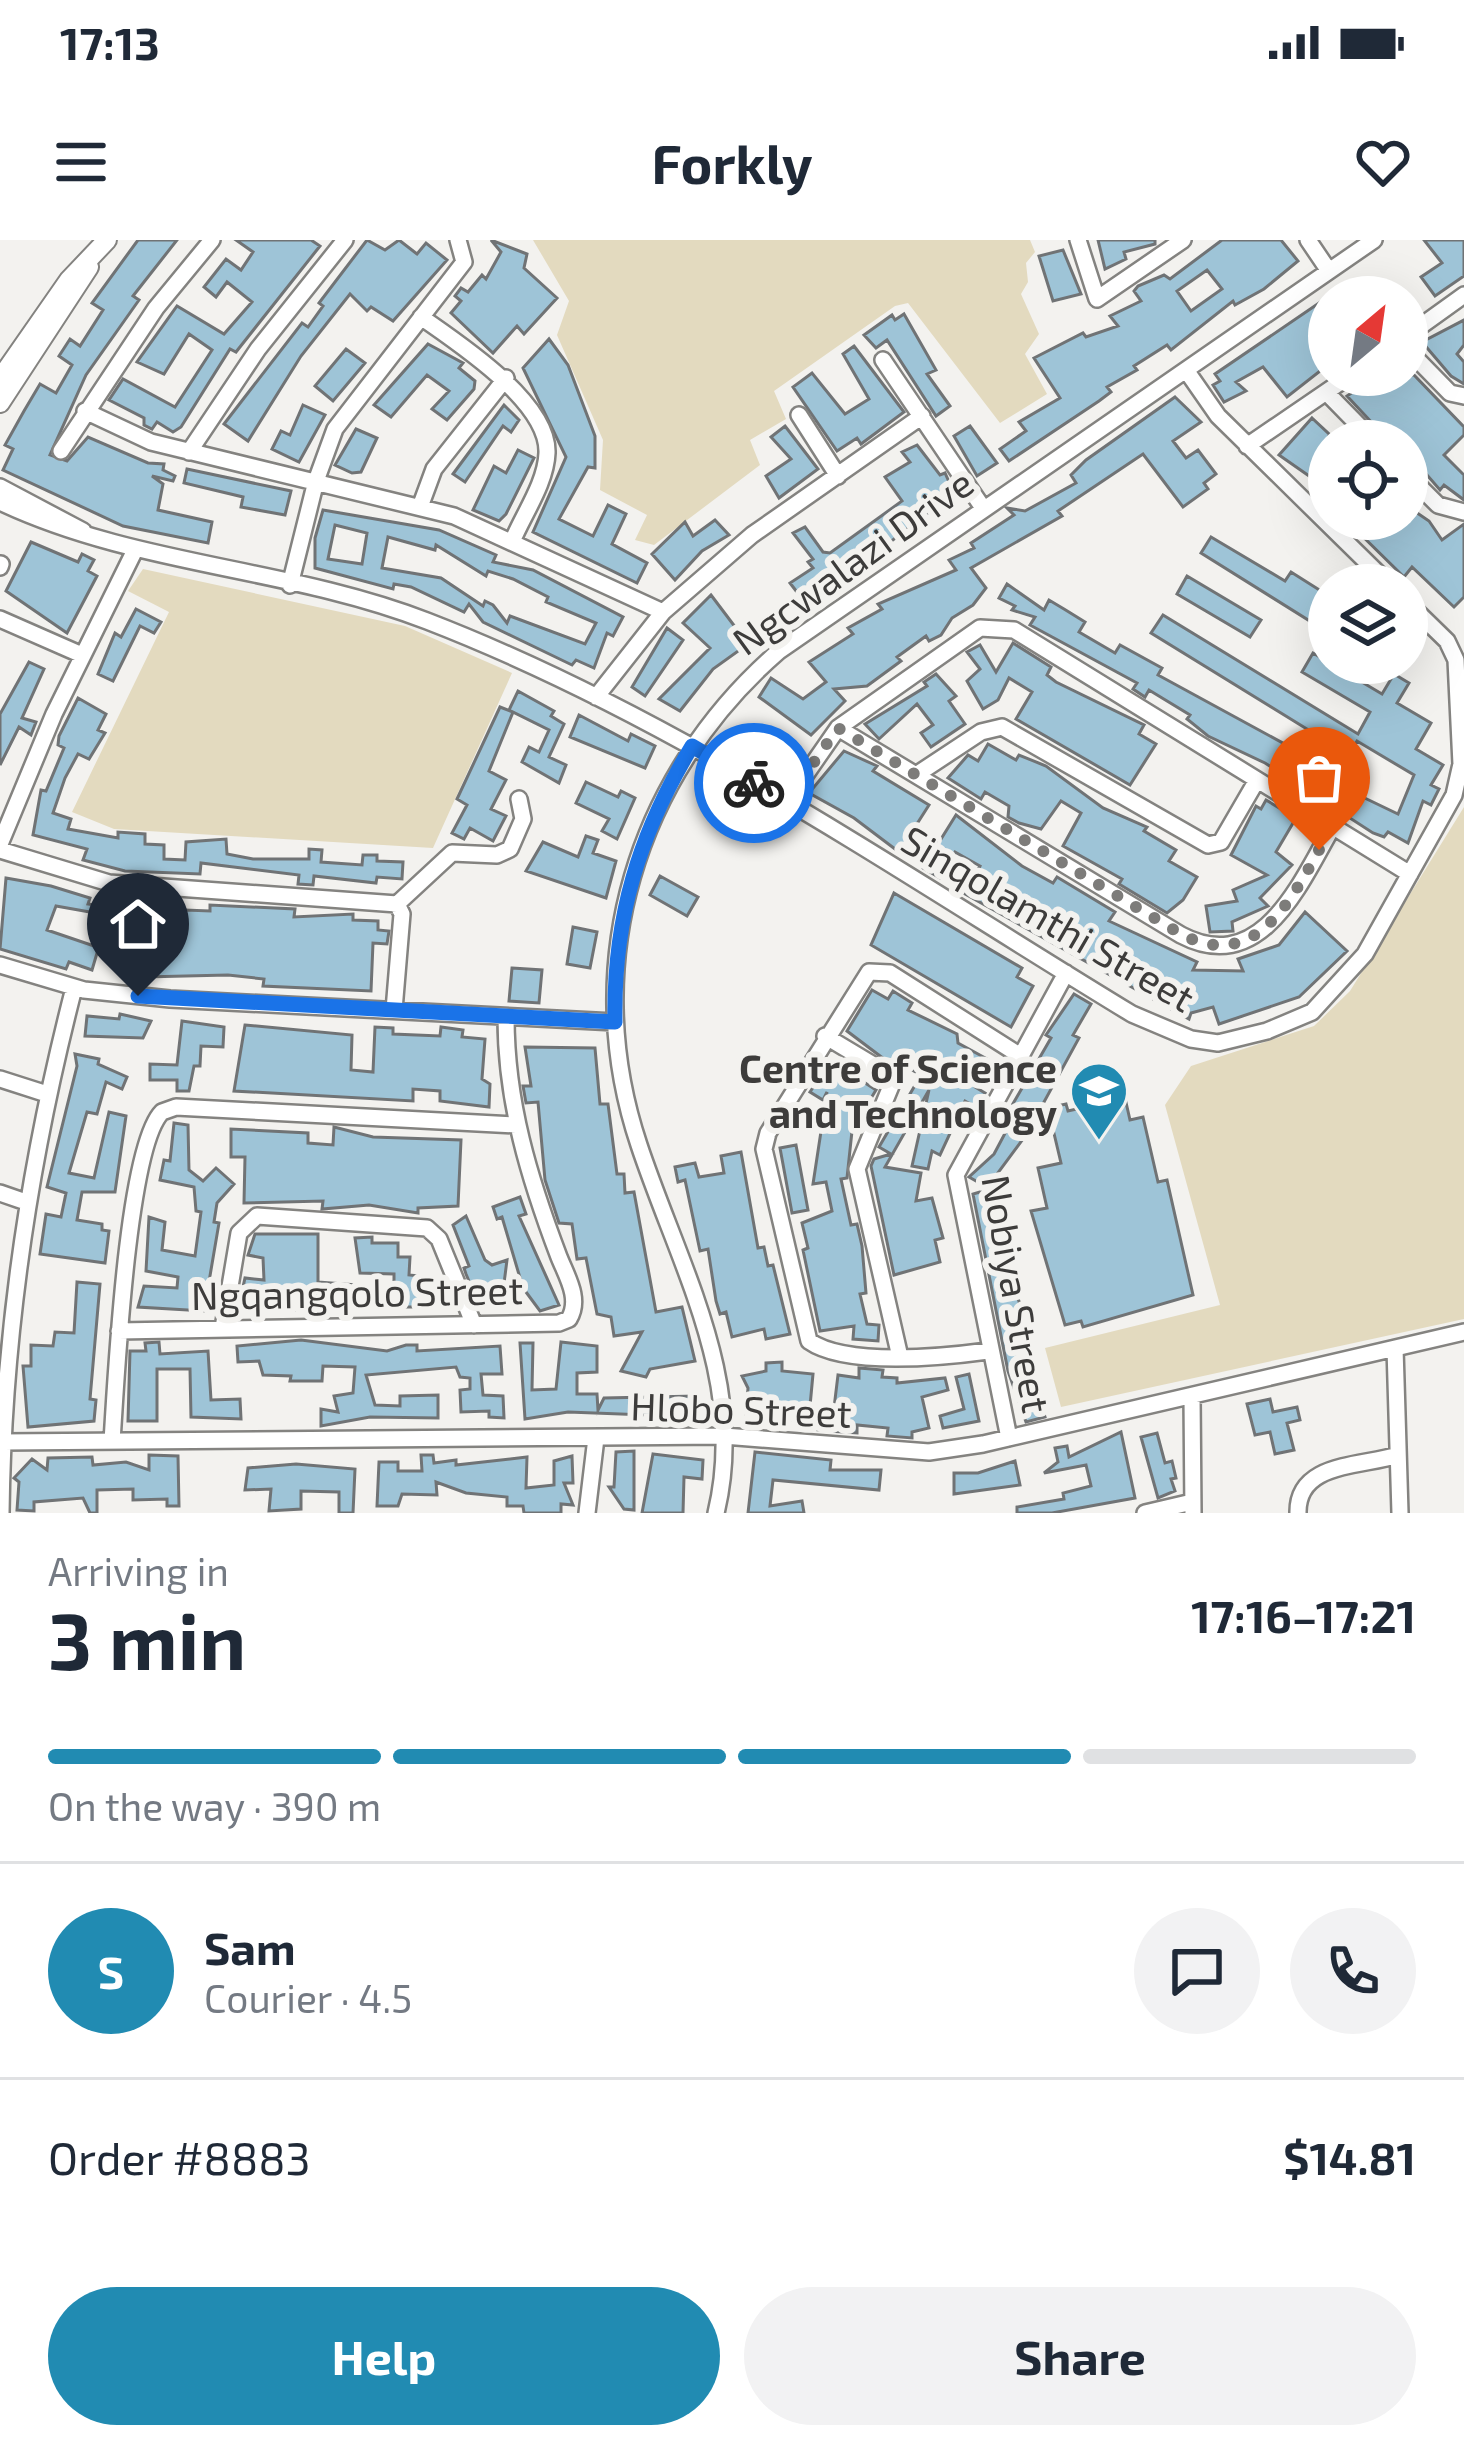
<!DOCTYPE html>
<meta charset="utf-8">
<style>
body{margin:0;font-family:"Exo 2",sans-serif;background:#f2f2f3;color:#1f2937;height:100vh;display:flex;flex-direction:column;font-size:45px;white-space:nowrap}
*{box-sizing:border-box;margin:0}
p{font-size:39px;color:#747a83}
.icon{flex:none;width:66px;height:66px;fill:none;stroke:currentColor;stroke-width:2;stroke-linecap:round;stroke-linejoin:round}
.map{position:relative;height:1273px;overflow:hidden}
.panel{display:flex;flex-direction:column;background:#fff;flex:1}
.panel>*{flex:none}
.needle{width:78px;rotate:29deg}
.fabs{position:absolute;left:1308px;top:36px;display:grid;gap:24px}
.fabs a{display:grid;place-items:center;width:120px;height:120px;border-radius:50%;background:#fff;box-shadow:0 12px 48px #0002;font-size:60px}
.pin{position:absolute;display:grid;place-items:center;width:102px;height:102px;color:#fff;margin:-123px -51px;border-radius:50% 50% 50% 0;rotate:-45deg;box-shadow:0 0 12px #0007}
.pin .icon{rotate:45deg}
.courier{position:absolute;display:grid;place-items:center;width:120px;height:120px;margin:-60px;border:9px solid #1a73e8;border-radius:50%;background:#fff;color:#222;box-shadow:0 3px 15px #0007}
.headline em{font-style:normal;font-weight:700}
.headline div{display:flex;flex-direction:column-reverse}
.headline{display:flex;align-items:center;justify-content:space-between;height:204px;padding:0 48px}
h1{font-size:78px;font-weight:700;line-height:90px}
.bar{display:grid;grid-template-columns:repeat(4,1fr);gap:18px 12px;align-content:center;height:144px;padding:0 48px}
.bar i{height:15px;border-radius:9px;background:#e0e1e3}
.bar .active{background:#218bb2}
.bar p{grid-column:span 4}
.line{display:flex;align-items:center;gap:30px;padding:0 48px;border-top:3px solid #e0e1e3}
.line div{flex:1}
.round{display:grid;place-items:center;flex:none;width:126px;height:126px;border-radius:63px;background:#f2f2f3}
.button{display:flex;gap:24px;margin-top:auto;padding:24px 48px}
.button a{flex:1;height:138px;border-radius:72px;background:#218bb2;color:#fff;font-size:48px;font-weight:700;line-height:138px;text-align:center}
.button a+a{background:#f2f2f3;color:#1f2937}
.status{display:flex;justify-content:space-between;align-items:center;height:84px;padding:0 60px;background:#fff;direction:ltr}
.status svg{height:33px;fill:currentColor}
header{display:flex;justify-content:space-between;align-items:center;height:156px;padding:0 48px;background:#fff;font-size:54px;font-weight:700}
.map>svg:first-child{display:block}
.green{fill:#e3dabf}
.building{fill:#9ec4d7;stroke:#707375;stroke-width:3;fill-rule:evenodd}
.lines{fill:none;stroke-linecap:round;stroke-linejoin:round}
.minor-casing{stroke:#848380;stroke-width:20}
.major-casing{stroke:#848380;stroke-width:22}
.minor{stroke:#fff;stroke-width:15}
.major{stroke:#fff;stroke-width:18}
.done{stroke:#7d7c7a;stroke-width:12;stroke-dasharray:0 21.6}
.route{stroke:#1a73e8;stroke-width:15}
.labels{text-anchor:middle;stroke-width:12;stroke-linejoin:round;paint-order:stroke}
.street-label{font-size:39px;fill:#3d3c3b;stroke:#f3f2ef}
.poi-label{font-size:39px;font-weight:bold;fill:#3d3c3b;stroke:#f3f2ef;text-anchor:end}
</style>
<div class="status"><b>17:13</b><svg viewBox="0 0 49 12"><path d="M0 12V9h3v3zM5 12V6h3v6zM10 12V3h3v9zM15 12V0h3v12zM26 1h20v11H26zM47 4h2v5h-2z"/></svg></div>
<header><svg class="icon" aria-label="menu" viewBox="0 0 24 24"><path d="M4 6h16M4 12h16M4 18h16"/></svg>Forkly<svg class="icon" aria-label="heart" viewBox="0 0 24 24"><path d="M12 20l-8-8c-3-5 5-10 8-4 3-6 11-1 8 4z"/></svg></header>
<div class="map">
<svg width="1464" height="1273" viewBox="0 0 1464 1273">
<rect width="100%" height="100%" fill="#f3f2ef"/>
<path class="green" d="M533 0H1030L1035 12 1026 23 1028 42 1021 54 1039 94 1025 114 1047 154 1000 183 908 63 895 66 774 151 786 179 750 200 760 225 654 305 635 300 647 275 600 250 603 200 557 95 569 61Z
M143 329 405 386 512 433 433 608 114 589 72 572 169 372 128 351Z
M1464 567V1079L1061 1167 1045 1108 1220 1065 1165 865 1191 826 1314 786 1350 751Z"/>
<path class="building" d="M138 0H177L133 56 139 60 86 135 50 215 67 221 88 197 148 223 164 224 163 230 175 236 173 241 152 236 163 244 158 270 212 282 208 303 123 286 3 230 13 209 5 205 24 171 40 144 56 153 72 125 59 116 70 99 80 106 103 70 92 63Z
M236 0H311L320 6 236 112 230 109 181 187 173 192 157 182 152 189 144 185V178L109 160 123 139 175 167 212 110 189 94 164 134 137 122 177 66 224 94 252 62 227 42 216 57 204 47 226 19 241 30 253 12Z
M367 0 385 10 399 0 417 14 426 3 447 20 393 81 371 67 367 71 350 54 301 116 248 201 224 184 302 83 308 87 323 66 319 63Z
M491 0 527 14 524 28 557 58 524 94 517 86 493 113 451 73 461 61 455 56 461 48 468 52 482 35 486 39 501 12Z
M1098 0H1155V4L1124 12 1126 19 1105 29Z
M1222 0H1281L1298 21 1264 49 1235 65 1233 61 1171 110 1167 105 1134 126 1137 130 1107 147 1111 152 1099 161 1009 221 1000 209 1026 191 1019 182 1060 158 1034 118 1083 93 1086 97 1118 86 1110 76 1141 61 1134 51 1138 46 1164 35 1170 39ZM1207 30 1222 49 1191 71 1177 51Z
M1424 0H1464V36L1435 56 1421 37 1442 23Z
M1063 10 1081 54 1053 61 1039 16Z
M1322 61H1329V124L1287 157 1263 127 1236 142 1246 151 1224 162 1213 145 1220 141 1215 134Z
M904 74 936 130 927 134 950 166 936 176 887 100 876 108 864 95 892 75 895 80Z
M1464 80V105L1457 114 1464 122V144L1451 136 1422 102Z
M549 99 568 125 595 196V228L588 227 559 279 593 296 608 265 626 274 612 304 647 323 637 343 533 292 566 217 523 128Z
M428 104 463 123 459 128 475 141 474 149 447 180 432 169 449 151 427 135 391 177 374 165Z
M854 106 904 172 861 204 857 198 837 211 793 147 812 133 845 174 869 159 843 114Z
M346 109 365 123 333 161 315 146Z
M1378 135H1414L1464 187V195L1444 215 1464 235V260L1444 245 1440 250 1407 212V201H1389L1347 156Z
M1175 157 1201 182 1173 201 1186 218 1198 210 1216 234 1204 243 1208 249 1183 267 1143 214 1058 271 1062 276 971 328 986 348 973 365 952 378 941 395 929 401 926 396 897 417 901 421 867 446 834 449 845 461 811 495 759 457 771 438 803 459 826 442 809 422 853 394 848 388 882 369 878 364 956 330 949 320 974 308 971 303 1014 275 1007 268 1025 271 1076 243 1071 235 1086 220Z
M303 165 325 175 299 222 272 209 281 191 290 195Z
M504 165 519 180 511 192 503 186 465 242 453 234Z
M1312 178 1329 194V233L1323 227 1312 238 1279 215Z
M785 186 818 229 779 258 766 236 791 219 771 197Z
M970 186 997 223 977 236 954 196Z
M356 189 377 198 361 232 352 233 335 225Z
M917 205 940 235 945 233 954 253 829 349 824 343 800 356 790 343 813 328 808 322 813 319 793 293 805 287 823 312 830 313 902 261 885 237 910 222 902 212Z
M518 210 534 218 506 274 499 281 473 270 494 226 506 233Z
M187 229 291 251 285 275 241 267 243 257 184 243Z
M1407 266 1429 281 1442 300 1464 284V357L1454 367 1412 327 1404 337 1345 279H1407Z
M323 270 439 290 496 315 493 322 533 330 623 377 613 396 607 393 594 428 576 420 572 425 483 382 469 364 464 372 411 347 394 344 393 349 315 328V298ZM335 285 367 293 362 324 328 319ZM388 297 435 310 436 305 486 336 488 331 513 339 548 357 546 362 596 383 585 404 510 376 507 383 493 365 485 361 483 366 441 338 382 328Z
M715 280 729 295 702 311 675 340 652 314 685 282 693 296Z
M1211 297 1285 341 1291 332 1329 356V393L1201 313Z
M31 302 78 322 82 314 94 320 88 331 97 336 67 393 6 351Z
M1187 336 1261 380 1250 397 1177 354Z
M1007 344 1044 370 1049 360 1064 369 1085 382 1079 392 1115 413 1120 405 1162 428 1158 435 1303 514 1296 525 1398 574 1414 535 1357 501 1349 515 1151 393 1163 375 1358 494 1370 472 1302 432 1313 413 1382 454 1394 434 1409 443 1397 463 1431 483 1416 509 1443 525 1431 545 1439 549 1431 565 1423 561 1408 603 1388 592 1384 597 1373 593 1265 523 1208 496 1187 479 1190 475 1149 450 1145 457 1133 449 1137 443 1030 385 1035 377 1012 370 1015 366 999 358Z
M711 355 748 404 713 429 680 471 659 459 710 408 683 383Z
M136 369 161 382 154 393 140 386 113 441 98 434 115 393 121 397Z
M667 388 683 400 645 456 632 447Z
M1013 403 1051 427 1047 435 1056 442 1144 485 1139 494 1156 504 1130 545 1016 479 1032 452 1009 438 998 460 983 469 967 441 980 429 967 412 980 405 996 432Z
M29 422 44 429 22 478 36 482 31 495 19 487 0 525V474Z
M936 434 956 456 949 461 965 484 931 507 921 493 933 485 917 464 879 499 865 484 927 446 924 442Z
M518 451 554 471 551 476 564 484 549 517 566 525 559 543 522 522 529 507 539 512 549 490 509 470Z
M78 458 106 474 98 490 105 493 89 519 78 514 65 538 53 573 71 579 68 589 118 598V592L145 594V604L164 605V619L185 620 186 602 226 599 227 614 253 619H309V609L322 610 321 622 362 625 363 615H377V621L403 622 402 639 377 637 376 643 314 636 313 645 298 644 299 635 201 623 200 634 125 631 83 620 87 609 33 595 41 550 46 551 64 508 58 505 59 496Z
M500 467 513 472 489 531 506 540 491 569 506 576 493 601 470 588 464 599 452 593 467 565 457 559Z
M579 475 628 501 631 494 655 506 645 528 570 497Z
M988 504 1016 520 1019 515 1046 526 1103 568 1147 587 1144 591 1176 610 1169 621 1197 637 1183 660 1167 673 1119 644 1122 639 1063 606 1081 573 1061 561 1041 589 1019 583 1008 577 1009 566 985 552 981 559 948 538 968 515 978 521Z
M844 511 877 526 873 531 929 565 899 612 854 578 809 553Z
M586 542 618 557 621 551 635 558 617 599 602 591 609 579 576 563Z
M1266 560 1296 578 1276 612 1292 625 1260 658 1268 666 1232 682 1233 691 1210 692 1206 666 1237 661 1233 650 1267 635 1231 615 1256 566 1261 569Z
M956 575 1022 626 1053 643 1057 637 1115 672 1109 681 1197 722 1193 730 1243 731 1238 719 1279 705 1305 672 1347 711 1299 757 1219 784 1213 767 1191 773 1189 779 965 654 980 626 955 612 940 638 923 628Z
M586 596 598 600 593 613 616 621 606 658 526 631 543 602 578 617Z
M660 636 698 657 687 676 650 655Z
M6 638 51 646 90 658 88 664 135 670 133 706H158L159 684 180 682 185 670 210 671V665L295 669 294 677 353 674V680L378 681V690L389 691 387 704 373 703 371 751 263 746 264 739 228 735 143 737 121 733 122 714 97 713 92 730 69 722 66 729 0 709ZM56 666 101 674 94 706 47 690Z
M894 653 1022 728 1017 737 1033 746 1011 787 871 705Z
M573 687 597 692 590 728 567 724Z
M512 728 542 730 539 763 509 761Z
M872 750 888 759 893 751 912 763 908 770 957 794 958 803 989 820 975 847 985 853 976 867 965 861 940 915 932 911 928 929 912 926 929 850 885 927 921 933 916 961 932 958 943 998 935 1000 940 1022 894 1035 871 926 874 919 891 914 879 907 921 835 901 824 896 828 847 791Z
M1074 754 1091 764 1073 795 1079 798 1026 895 997 934 1014 1012 1004 1015 1027 1086 1019 1087 1027 1117 1034 1115 1037 1126 1031 1128 1045 1177 1026 1182 1008 1131 973 954 990 949 969 937 994 914 1010 884 1003 881 1051 798 1046 795Z
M120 774 151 781 143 798 85 796 87 776 119 779Z
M182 781 224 787 223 807 201 806 200 826H194L189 851H177V840H150V824L177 825Z
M245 785 352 795 351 830 373 832 375 787 393 788V794L440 796 441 787 463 790 462 797 485 799 482 839 490 844 489 867 440 861V851L413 849V861L234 851Z
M525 807 595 808 600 864H608L617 934H624L625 953 634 952 656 1072 682 1067 695 1121 650 1129 646 1137 621 1131 642 1092 614 1096 611 1077 597 1074 586 1018 577 1019 572 984 559 983 545 940 538 862 526 863 523 846H531Z
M75 814 99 819 98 824 127 837 122 849 106 842 97 874 87 872 69 933 94 938 109 872 126 876 115 952H82L77 980 102 984V990L109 991 105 1023 40 1014 46 974 61 977 66 953 47 947 77 826Z
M831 821 876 850 859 878 855 863 847 938 841 939 851 985 857 984 862 1006 866 1053 860 1054 867 1084 879 1085 878 1101 853 1099 854 1086 820 1091 803 1010 808 1008 802 983 832 971 826 942 813 944 827 852 823 860 810 852Z
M1125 858 1130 880 1143 877 1158 942 1167 940 1193 1055 1083 1087 1081 1081 1065 1085 1031 971 1047 968 1038 928 1061 923 1048 868 1066 864 1068 871Z
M174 883 188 885 189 930 203 941 216 928 234 944 217 963 214 982 219 983 204 1071 138 1067 144 1046 177 1048 178 1037 146 1031 149 977 165 982 162 1010 195 1016 201 972 196 971 194 947 160 940 164 920 170 921Z
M334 887 373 897 461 900 458 966 418 968V973L369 965 322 969 323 961 244 963 245 917H231V889L308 893V903L333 905Z
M796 905 808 970 792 973 780 908Z
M741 912 758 1008 764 1007 768 1026 773 1025 790 1094 766 1099 764 1089 732 1097 726 1072 720 1074 716 1061 708 1009 700 1011 685 940 678 942 675 927 695 923 699 937 724 933 721 916Z
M520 957 526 974 519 976 559 1065 540 1071 523 1048 502 977 497 979 493 967Z
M466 976 485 1020 492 1025 507 1020 501 1067 479 1066V1043L471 1046 466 1034 464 1028 469 1026 453 985Z
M255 994H318V1042L356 1045V1064L282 1071 239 1065 245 1038 264 1040 263 1018 248 1015Z
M372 997V1003H398V1017H410L409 1035 420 1036 419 1046 435 1047V1067H394V1034L360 1033 355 998Z
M77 1042 100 1044 90 1159 96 1160 94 1181 28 1187 23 1126H31V1105L53 1106 55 1092 74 1093Z
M301 1100 387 1111 406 1105H417V1111L500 1106 502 1134H481L483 1155 503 1156 504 1178 489 1177V1171L461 1172 460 1150 470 1149V1138L460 1137 456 1127 366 1135 375 1165 400 1166V1156L438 1155V1178L370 1177 321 1186V1169L338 1172 334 1156 353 1153 355 1127 323 1126 322 1141H290L291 1136 263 1135 259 1121 238 1122 237 1106Z
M159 1102 160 1114 208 1111 211 1160 240 1159 241 1179 191 1177 190 1129H157V1181H128L130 1111H146L145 1103Z
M561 1102 597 1106V1132L577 1133V1154H597L598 1170 604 1158 696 1156 697 1170 672 1171V1176L568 1172 525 1179 520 1103H533L532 1150 556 1149Z
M782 1122V1131L813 1134 810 1166 834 1168 838 1135 859 1138V1128L883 1130 882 1137 897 1138V1143L945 1138 948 1150 922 1157 929 1188 912 1192V1198L887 1196 888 1188 857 1185V1193L828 1191 811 1189 812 1183 746 1174 748 1148 742 1136 766 1131V1123Z
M969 1134 979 1181 943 1188 940 1176 964 1169 956 1137Z
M1270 1159 1273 1172 1297 1167 1300 1180 1287 1183 1294 1210 1275 1214 1270 1192 1255 1195 1247 1164Z
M1121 1192 1135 1258 1052 1273H1017V1267L1064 1259 1063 1253 1091 1246 1086 1225 1044 1233 1058 1222 1055 1208 1067 1206 1069 1217Z
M1157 1193 1165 1223 1172 1221 1176 1238 1171 1239 1175 1251 1158 1258 1141 1197Z
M634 1211V1270L624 1269 609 1247H614L616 1212Z
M755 1212 831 1220 830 1230H881L879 1250 773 1240 770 1266 802 1261 804 1273H748Z
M653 1214 703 1220 702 1239 684 1237 683 1273H642Z
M149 1215 178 1216 179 1266H167V1259L133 1260V1249L97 1250V1273H90L83 1258 34 1262V1271L17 1270 19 1242 14 1238 32 1219 47 1230 48 1218 92 1217 93 1225 126 1222 149 1230Z
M421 1215H433L434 1223 456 1220V1225L527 1217 526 1248 554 1245V1221L572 1216 573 1243H564L573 1265 561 1264V1273H524L523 1266H507V1257L466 1253 436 1242 437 1255 402 1254 398 1266H377L379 1222H398V1231H422Z
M1015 1221 1020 1245 954 1254V1233H978Z
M296 1224 355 1229 353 1273H339V1252L301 1251V1269L269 1271 271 1249 245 1250 248 1228Z"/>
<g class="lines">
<g class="minor-casing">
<path id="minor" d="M1078 0 1097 59 1183 0
M1308 0 1329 31
M421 77C458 103 549 162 547 213 546 243 523 275 512 302
M1407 96 1464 55
M1407 109 1450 153 1464 156
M883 120 983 268
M1186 130 1218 176 1390 345
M1326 152 1374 201
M85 171 151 202 454 276 663 372
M799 175 838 236
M1247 206 1351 135
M61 211 156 68 212 0
M189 212 258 109 345 0
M1407 234 1438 265 1464 272
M0 247 83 291
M0 262C135 326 288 327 427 381 678 478 903 635 1132 774L1191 799 1218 803 1267 791 1312 772 1365 714 1454 555 1461 524 1456 420 1447 401 1407 362
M420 267 434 229 506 138
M0 327 1 324
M290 345 316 241 335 189 464 22 458 0
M0 379 82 415
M596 457 663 372 752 295 922 176
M838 488 1181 695C1261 737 1300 644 1333 586
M916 535 981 492 1002 487 1208 605 1221 602 1257 540
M786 563 838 488 980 388 1014 390 1410 634
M0 604 54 474 134 312
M0 610 109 643 397 664
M397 664 452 613 497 615 510 609 523 579 519 559
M0 725 84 750 170 759 615 782
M394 770 402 674 397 664
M825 796 885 832 891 846 857 929 900 1117
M0 839 47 854
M0 953 26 962
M223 1088 239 993 257 976 427 988 439 999 474 1085
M119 1091 559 1083 569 1079C581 1059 567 1037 559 1017 529 938 506 862 506 778
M1395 1108 1400 1273
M988 1111C944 1117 846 1127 809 1101L764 909 768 893 869 732 890 733 1019 815
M1192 1156 1193 1273
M1009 1198 956 935 1066 733
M112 1201C116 1142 127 907 162 872L176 867 516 885
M2 1202 724 1196 929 1212 983 1204 1464 1092
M1 1273C3 1093 29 922 74 748
M587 1273 596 1198
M716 1273C748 1142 679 1026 639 905 578 723 636 535 779 411L1374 0
M1145 1273 1192 1262
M1298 1273C1297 1222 1360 1227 1398 1215"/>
</g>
<g class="major-casing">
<path id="major" d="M0 139 69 40 107 0
M0 163 89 27"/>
</g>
<use href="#minor" class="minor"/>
<use href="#major" class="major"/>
</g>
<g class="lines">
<path class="done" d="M754 543 786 562 838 488 1181 694C1252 732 1289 665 1319 610"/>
<path class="route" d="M138 756 615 782C613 678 639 594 692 506L754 543"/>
</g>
<defs>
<g id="school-pin" transform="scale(3)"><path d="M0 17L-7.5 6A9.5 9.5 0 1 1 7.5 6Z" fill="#218bb2" stroke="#f3f2ef"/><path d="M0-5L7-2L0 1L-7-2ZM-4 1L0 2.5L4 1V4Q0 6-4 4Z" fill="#fff"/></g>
</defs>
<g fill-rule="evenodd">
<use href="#school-pin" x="1099" y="851"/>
</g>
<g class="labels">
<g class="street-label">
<text transform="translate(853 322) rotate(-36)" y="14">Ngcwalazi Drive</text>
<text transform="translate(1048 679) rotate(30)" y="14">Sinqolamthi Street</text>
<text transform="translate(357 1053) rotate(-1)" y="14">Ngqangqolo Street</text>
<text transform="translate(1016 1054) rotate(80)" y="14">Nobiya Street</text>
<text transform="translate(741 1170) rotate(2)" y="14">Hlobo Street</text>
</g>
<g class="poi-label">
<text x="1057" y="843">Centre of Science<tspan x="1057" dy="45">and Technology</tspan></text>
</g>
</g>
</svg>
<div class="fabs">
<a><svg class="needle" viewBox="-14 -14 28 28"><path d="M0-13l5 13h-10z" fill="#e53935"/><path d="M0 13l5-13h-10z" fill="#747a83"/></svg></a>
<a><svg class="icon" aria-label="locate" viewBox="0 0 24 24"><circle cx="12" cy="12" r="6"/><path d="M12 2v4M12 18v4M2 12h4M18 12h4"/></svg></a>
<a><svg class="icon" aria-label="layers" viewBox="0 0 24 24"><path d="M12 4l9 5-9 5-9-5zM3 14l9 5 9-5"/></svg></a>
</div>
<div class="pin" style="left:1319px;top:610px;background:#ea580c"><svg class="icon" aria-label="bag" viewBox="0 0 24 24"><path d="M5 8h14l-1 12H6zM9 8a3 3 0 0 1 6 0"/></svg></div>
<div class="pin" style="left:138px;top:756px;background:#1f2937"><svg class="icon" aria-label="home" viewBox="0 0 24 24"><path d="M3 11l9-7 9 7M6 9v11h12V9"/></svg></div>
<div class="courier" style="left:754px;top:543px"><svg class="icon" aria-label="bike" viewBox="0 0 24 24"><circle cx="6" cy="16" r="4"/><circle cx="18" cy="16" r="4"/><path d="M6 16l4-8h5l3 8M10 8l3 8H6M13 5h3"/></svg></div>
</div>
<section class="panel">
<div class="headline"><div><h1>3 min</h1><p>Arriving in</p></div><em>17:16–17:21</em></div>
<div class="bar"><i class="active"></i><i class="active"></i><i class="active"></i><i></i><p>On the way · 390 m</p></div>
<div class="line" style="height:216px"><b class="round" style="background:#218bb2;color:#fff">S</b><div><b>Sam</b><p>Courier · 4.5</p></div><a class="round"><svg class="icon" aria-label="chat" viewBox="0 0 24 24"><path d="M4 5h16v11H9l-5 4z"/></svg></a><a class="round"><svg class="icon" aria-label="phone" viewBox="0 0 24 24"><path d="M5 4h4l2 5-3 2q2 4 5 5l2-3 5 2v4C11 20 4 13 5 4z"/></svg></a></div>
<div class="line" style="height:156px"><div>Order #8883</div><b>$14.81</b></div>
<div class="button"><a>Help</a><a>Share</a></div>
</section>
